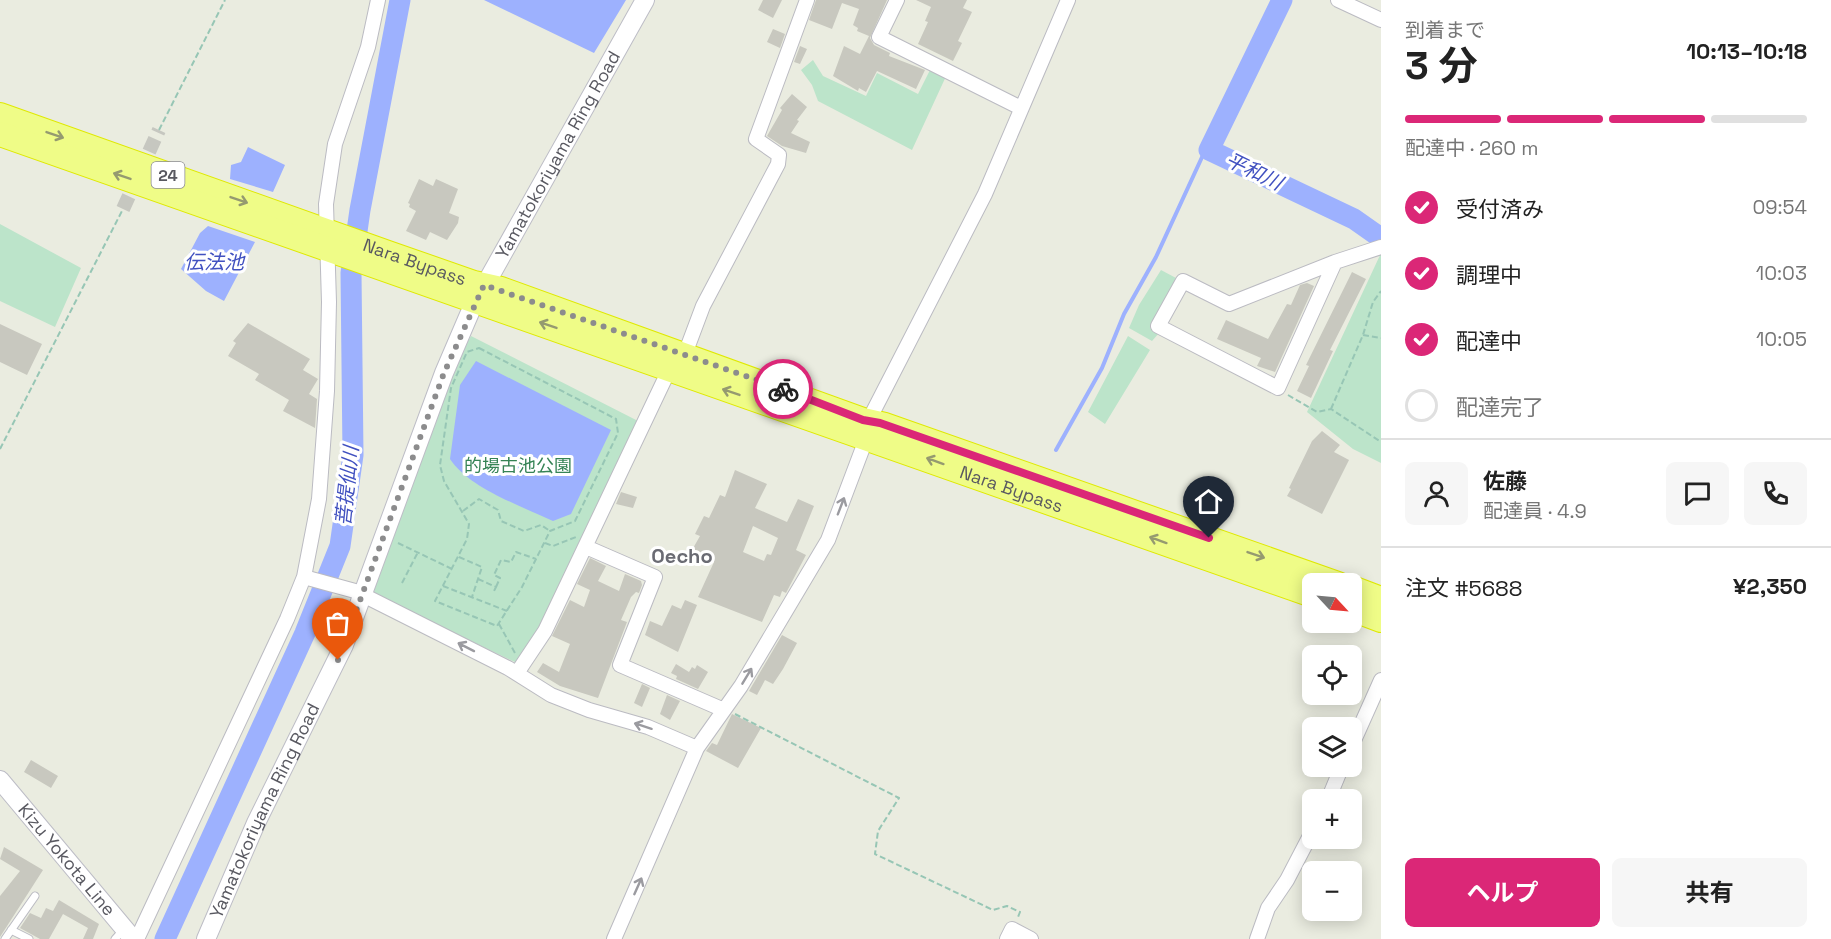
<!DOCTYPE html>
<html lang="ja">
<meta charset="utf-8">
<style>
body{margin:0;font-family:"Space Grotesk","Noto Sans JP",sans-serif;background:#f6f6f6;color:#222;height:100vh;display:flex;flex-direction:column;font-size:22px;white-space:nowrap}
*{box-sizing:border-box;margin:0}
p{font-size:20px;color:#767676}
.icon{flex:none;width:33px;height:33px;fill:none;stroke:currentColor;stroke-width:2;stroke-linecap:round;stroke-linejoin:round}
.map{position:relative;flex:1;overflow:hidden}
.details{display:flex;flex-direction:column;background:#fff;width:450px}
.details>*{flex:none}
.needle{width:39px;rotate:116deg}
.buttons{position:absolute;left:1302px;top:573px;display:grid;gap:12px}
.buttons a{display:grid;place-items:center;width:60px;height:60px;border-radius:9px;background:#fff;box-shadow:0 3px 15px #0003;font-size:30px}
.pin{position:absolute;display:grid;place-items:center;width:51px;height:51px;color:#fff;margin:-62px -26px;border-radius:50% 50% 50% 0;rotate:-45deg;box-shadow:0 0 6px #0007}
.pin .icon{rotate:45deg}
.courier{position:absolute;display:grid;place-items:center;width:60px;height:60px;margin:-30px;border:4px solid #db2777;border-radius:50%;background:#fff;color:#222;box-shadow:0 2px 8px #0007}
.headline em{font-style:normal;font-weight:700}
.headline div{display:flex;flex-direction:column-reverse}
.headline{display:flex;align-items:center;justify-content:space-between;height:102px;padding:0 24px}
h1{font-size:39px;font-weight:700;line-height:45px}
.bar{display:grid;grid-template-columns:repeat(4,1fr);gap:9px 6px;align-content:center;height:72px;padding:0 24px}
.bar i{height:8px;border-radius:4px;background:#e0e0e0}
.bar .current{background:#db2777}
.bar p{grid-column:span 4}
.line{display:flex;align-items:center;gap:15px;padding:0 24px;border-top:2px solid #e0e0e0}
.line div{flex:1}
.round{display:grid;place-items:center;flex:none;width:63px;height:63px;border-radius:9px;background:#f6f6f6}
ol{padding:0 24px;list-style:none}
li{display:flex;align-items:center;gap:18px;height:66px}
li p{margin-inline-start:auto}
li .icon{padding:6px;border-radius:50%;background:#db2777;color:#fff;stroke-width:4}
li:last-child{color:#767676}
li i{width:33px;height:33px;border:3px solid #e0e0e0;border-radius:50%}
.button{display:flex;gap:12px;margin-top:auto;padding:12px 24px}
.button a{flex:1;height:69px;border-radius:9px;background:#db2777;color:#fff;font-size:24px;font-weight:700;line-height:69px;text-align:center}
.button a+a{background:#f6f6f6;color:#222}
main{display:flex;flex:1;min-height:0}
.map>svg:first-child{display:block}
.green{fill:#bce4ca}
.water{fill:#9db1fe}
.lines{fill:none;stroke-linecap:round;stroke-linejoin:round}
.stream{stroke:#9db1fe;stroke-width:4}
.river{stroke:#9db1fe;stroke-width:21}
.building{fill:#c8c8bf;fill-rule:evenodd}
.street-tunnel{stroke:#c6c7c0;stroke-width:14;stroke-dasharray:14 7;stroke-linecap:butt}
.lane-casing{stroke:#bbbbc2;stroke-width:9}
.street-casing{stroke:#bbbbc2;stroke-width:16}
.secondary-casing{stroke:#bdbdc6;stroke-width:20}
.highway-casing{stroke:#dfe902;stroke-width:26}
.path{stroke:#97c6b5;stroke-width:2;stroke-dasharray:6 3;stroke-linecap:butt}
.lane{stroke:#fff;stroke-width:7}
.street{stroke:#fff;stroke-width:14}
.secondary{stroke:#fff;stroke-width:18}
.highway{stroke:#effc87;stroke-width:24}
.oneway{stroke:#959a70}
.oneway2{stroke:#9b9ba0}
.done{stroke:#8c8c8d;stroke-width:6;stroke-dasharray:0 10.8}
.route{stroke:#db2777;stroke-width:8}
.labels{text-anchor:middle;stroke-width:6;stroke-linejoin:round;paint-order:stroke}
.shield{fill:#fff;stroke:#8b8b90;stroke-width:1.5}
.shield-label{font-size:16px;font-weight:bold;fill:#595961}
.street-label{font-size:18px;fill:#595961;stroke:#fff}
.park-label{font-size:18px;fill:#358355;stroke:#fff}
.water-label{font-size:20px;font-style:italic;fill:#4151c0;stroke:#fff}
.neighbourhood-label{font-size:20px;font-weight:bold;fill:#6a6b73;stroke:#fff}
</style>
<main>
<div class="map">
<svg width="1381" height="939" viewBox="0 0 1381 939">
<rect width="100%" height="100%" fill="#eaece0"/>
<path class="green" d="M813 60 823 76 866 96 877 73 918 94 933 64 948 72 912 150 818 101 812 85 801 70Z
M0 224 81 268 55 327 0 301Z
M1381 253V463L1353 449 1307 412Z
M1161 270 1176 278 1150 328 1159 333 1152 341 1129 328 1139 305Z
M471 336 640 422 541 630 517 663 373 594 450 374Z
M1128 336 1150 350 1105 424 1088 412Z"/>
<path class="water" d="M484 0H626L594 53Z
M248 147 285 165 273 192 230 179 231 165 241 162Z
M208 226 255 242 224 301 206 291 181 269 200 233Z
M476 361 611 430 571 514 553 521C521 506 469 488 450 459L460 385Z"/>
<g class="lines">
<path class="stream" d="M1056 450 1102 368 1124 314 1156 257 1203 155 1209 150"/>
<path class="river" d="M1282 0 1209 150 1354 219 1381 238
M165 939 305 633 340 546 353 455 351 273 360 210 400 0"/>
</g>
<path class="building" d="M763 0H782L773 18 758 10Z
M816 0H887L870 38 874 45 890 53 889 56 925 70 916 89 877 71 866 92 859 88 858 91 833 76 844 46 860 54 869 36 857 31 858 28 853 25 859 9 842 3 832 29 809 20Z
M916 0H967L963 8 972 12 958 41 962 43 953 61 918 44 928 22 925 21 931 7Z
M773 29 785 34 780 48 767 42Z
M800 46 807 49 800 64 794 62Z
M792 94 807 107 797 120 799 121 791 133 810 142 806 153 782 146 767 136 782 110 780 108Z
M419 179 433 186 436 179 458 189 449 213 459 217 458 223 447 240 430 232 426 240 406 231 416 211 409 207 410 204 408 203Z
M1352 272 1366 279 1330 350 1333 351 1311 398 1297 391 1309 366 1306 365Z
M1307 283 1314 286 1275 372 1257 366 1261 358 1217 339 1226 320 1268 339 1287 304 1291 305 1300 285Z
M248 323 310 359 303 370 318 379 309 394 317 399 315 428 283 411 289 400 255 380 259 374 228 356 236 343 233 341Z
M0 324 42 344 27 375 0 362Z
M1322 431 1340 445 1334 452 1349 460 1322 514 1287 496 1291 489 1289 488 1312 441Z
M735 470 767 484 755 508 787 522 798 499 814 506 796 550 806 555 786 593 782 591 780 597 774 595 762 622 698 597 714 562 692 550 700 536 695 534 704 516 709 518 720 495 725 497ZM753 526 778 538 771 555 767 554 764 561 743 552Z
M621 492 637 497 633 508 616 504Z
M590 558 606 566 598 581 619 591 625 574 641 581 642 585 639 593 636 592 631 597 621 620 627 622 598 698 560 686 537 672 543 663 559 672 570 644 552 636 570 600 584 607 590 590 577 584Z
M685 600 697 605 678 652 645 635 650 621 662 626 672 605 681 609Z
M782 635 797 643 783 669 773 684 765 680 757 695 749 691Z
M676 664 689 672 692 667 695 669 697 665 708 672 698 689 676 679 677 676 671 673Z
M642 684 650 688 642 707 634 703Z
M667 695 680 701 670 720 660 714Z
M732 714 761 728 738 768 706 751 712 743 717 745Z
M31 760 58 776 51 788 24 772Z
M4 847 43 870 0 937V896L20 871 0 859Z
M59 900 99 924 93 939H83L88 928 63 914 49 939H40L20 928 30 913 41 918 46 908 53 911Z"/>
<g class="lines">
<path class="street-tunnel" d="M123 209 159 130"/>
<g class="lane-casing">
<path id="lane" d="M11 930 29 939
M5 939 35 896
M115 939 124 929"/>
</g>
<g class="street-casing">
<path id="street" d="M897 0 879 37 1021 108
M1338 0 1381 20
M1335 262 1278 388 1158 326 1183 281 1229 304Z
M1335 262 1381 247
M685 354 703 306 778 164 779 155 756 139 807 0
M586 547 655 577 620 665 724 710
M304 577 355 591 508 668 551 695 589 710 648 727 697 748
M517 673 545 631 670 368
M1352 745 1381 680
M1328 800 1342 766
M137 939 287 619 304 577 319 499 327 391 329 302 326 204 335 144 368 47 378 0
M614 939 697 748 741 686 828 540 862 450 873 412 985 194 1068 0
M1007 939 1012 929 1031 939
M1257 939 1268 908 1287 880 1312 832"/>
</g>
<g class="secondary-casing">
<g id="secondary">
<path id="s1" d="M0 780 133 939"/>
<path id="s2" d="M206 939 256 823 344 645 444 373 471 310 645 0"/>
</g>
</g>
<g class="highway-casing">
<g id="highway">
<path id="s3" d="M0 115 388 253 474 283 501 289 863 420 885 425 1338 584"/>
<path id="s4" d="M0 134 1312 595"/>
<path d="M1352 588 1381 599"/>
<path d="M1352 609 1381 620"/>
</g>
</g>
<path class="path" d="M159 130 225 0
M1363 335 1381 338
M479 348 616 419 618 433 575 521 550 531 522 587 497 626 435 601 467 539 469 524 444 481 440 465 451 388 467 352Z
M1288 395 1317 412 1331 409 1381 442
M1331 409 1363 335 1373 302 1381 291
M0 449 123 209
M463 511 479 499 498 510 501 521 524 531 541 525 550 531
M398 543 452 569
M545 543 553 546 576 537
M459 557 482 567 472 597
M478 579 496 587 494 591
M402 583 418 552
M443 586 507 611
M496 587 500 578 494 575 501 560 511 562 516 552 536 559
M499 624 515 653
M735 714 899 798 878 831 875 854 993 910 1007 906 1020 912 1018 917"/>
<use href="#lane" class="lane"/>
<use href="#street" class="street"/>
<use href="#secondary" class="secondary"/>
<use href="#highway" class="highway"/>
</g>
<defs><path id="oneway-shaft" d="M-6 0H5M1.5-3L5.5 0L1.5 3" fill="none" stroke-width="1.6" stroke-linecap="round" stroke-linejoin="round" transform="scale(1.5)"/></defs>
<g class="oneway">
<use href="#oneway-shaft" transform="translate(55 135) rotate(19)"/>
<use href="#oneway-shaft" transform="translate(122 176) rotate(-161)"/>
<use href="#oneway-shaft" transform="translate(239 200) rotate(19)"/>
<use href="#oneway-shaft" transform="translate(548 325) rotate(-161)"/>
<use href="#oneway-shaft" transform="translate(731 392) rotate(-161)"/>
<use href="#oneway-shaft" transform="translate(935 461) rotate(-160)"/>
<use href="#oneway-shaft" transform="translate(1158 540) rotate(-160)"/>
<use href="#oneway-shaft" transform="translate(1256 555) rotate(19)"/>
</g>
<g class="oneway2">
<use href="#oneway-shaft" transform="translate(841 506) rotate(-69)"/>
<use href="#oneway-shaft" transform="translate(466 647) rotate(-153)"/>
<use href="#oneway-shaft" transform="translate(747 676) rotate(-59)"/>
<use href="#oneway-shaft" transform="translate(643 726) rotate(-162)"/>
<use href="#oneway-shaft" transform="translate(638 886) rotate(-66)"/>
</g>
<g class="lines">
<path class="done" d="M338 660 444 373 484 285 783 389"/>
<path class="route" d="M783 389 863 420 880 423 1209 538"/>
</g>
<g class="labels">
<rect class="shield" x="151.5" y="162" width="33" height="26" rx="4.5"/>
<g class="shield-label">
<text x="168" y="181">24</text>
</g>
<g class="street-label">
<text dy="6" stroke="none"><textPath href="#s2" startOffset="861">Yamatokoriyama Ring Road</textPath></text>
<text dy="6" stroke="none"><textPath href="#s3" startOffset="440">Nara Bypass</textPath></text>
<text dy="6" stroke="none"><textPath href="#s4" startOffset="1072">Nara Bypass</textPath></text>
<text dy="6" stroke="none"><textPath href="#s2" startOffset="141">Yamatokoriyama Ring Road</textPath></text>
<text dy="6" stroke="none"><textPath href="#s1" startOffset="104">Kizu Yokota Line</textPath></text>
</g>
<g class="park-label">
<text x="518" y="472">的場古池公園</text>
</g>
<g class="water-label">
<text transform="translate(1254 171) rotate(26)" y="7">平和川</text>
<text x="214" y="269">伝法池</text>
<text transform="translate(347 486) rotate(-84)" y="7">菩提仙川</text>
</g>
<g class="neighbourhood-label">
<text x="682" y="563">Oecho</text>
</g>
</g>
</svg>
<div class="buttons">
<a><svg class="needle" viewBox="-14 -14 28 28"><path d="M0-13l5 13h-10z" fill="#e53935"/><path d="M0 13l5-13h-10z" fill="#767676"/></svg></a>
<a><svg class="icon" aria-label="locate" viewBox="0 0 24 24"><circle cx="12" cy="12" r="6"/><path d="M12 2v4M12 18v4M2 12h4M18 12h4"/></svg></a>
<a><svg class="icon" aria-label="layers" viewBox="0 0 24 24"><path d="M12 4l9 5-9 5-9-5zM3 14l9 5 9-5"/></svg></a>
<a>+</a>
<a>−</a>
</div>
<div class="pin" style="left:338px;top:660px;background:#ea580c"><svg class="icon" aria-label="bag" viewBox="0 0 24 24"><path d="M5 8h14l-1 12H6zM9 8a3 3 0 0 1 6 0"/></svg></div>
<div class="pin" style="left:1209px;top:538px;background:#1f2937"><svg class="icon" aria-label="home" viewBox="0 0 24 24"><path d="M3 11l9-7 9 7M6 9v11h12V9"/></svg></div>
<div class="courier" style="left:783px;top:389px"><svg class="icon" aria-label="bike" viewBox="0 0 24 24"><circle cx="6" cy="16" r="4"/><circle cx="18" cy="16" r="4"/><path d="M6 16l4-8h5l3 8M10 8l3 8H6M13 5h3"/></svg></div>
</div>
<section class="details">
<div class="headline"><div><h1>3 分</h1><p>到着まで</p></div><em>10:13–10:18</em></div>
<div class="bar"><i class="current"></i><i class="current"></i><i class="current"></i><i></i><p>配達中 · 260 m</p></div>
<ol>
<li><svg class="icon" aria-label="check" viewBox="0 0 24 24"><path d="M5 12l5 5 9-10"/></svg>受付済み<p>09:54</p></li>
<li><svg class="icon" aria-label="check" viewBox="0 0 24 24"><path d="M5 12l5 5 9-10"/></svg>調理中<p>10:03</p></li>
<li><svg class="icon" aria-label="check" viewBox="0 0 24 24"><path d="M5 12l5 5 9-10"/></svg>配達中<p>10:05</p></li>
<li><i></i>配達完了</li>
</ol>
<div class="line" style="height:108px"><a class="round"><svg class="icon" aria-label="person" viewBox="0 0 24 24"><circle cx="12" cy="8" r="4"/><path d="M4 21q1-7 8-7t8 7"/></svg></a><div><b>佐藤</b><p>配達員 · 4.9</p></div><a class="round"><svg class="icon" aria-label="chat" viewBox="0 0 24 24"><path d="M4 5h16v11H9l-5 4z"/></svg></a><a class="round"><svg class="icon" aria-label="phone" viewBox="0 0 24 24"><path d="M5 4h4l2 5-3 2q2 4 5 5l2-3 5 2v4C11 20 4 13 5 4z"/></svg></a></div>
<div class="line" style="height:78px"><div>注文 #5688</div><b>¥2,350</b></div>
<div class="button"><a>ヘルプ</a><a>共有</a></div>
</section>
</main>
